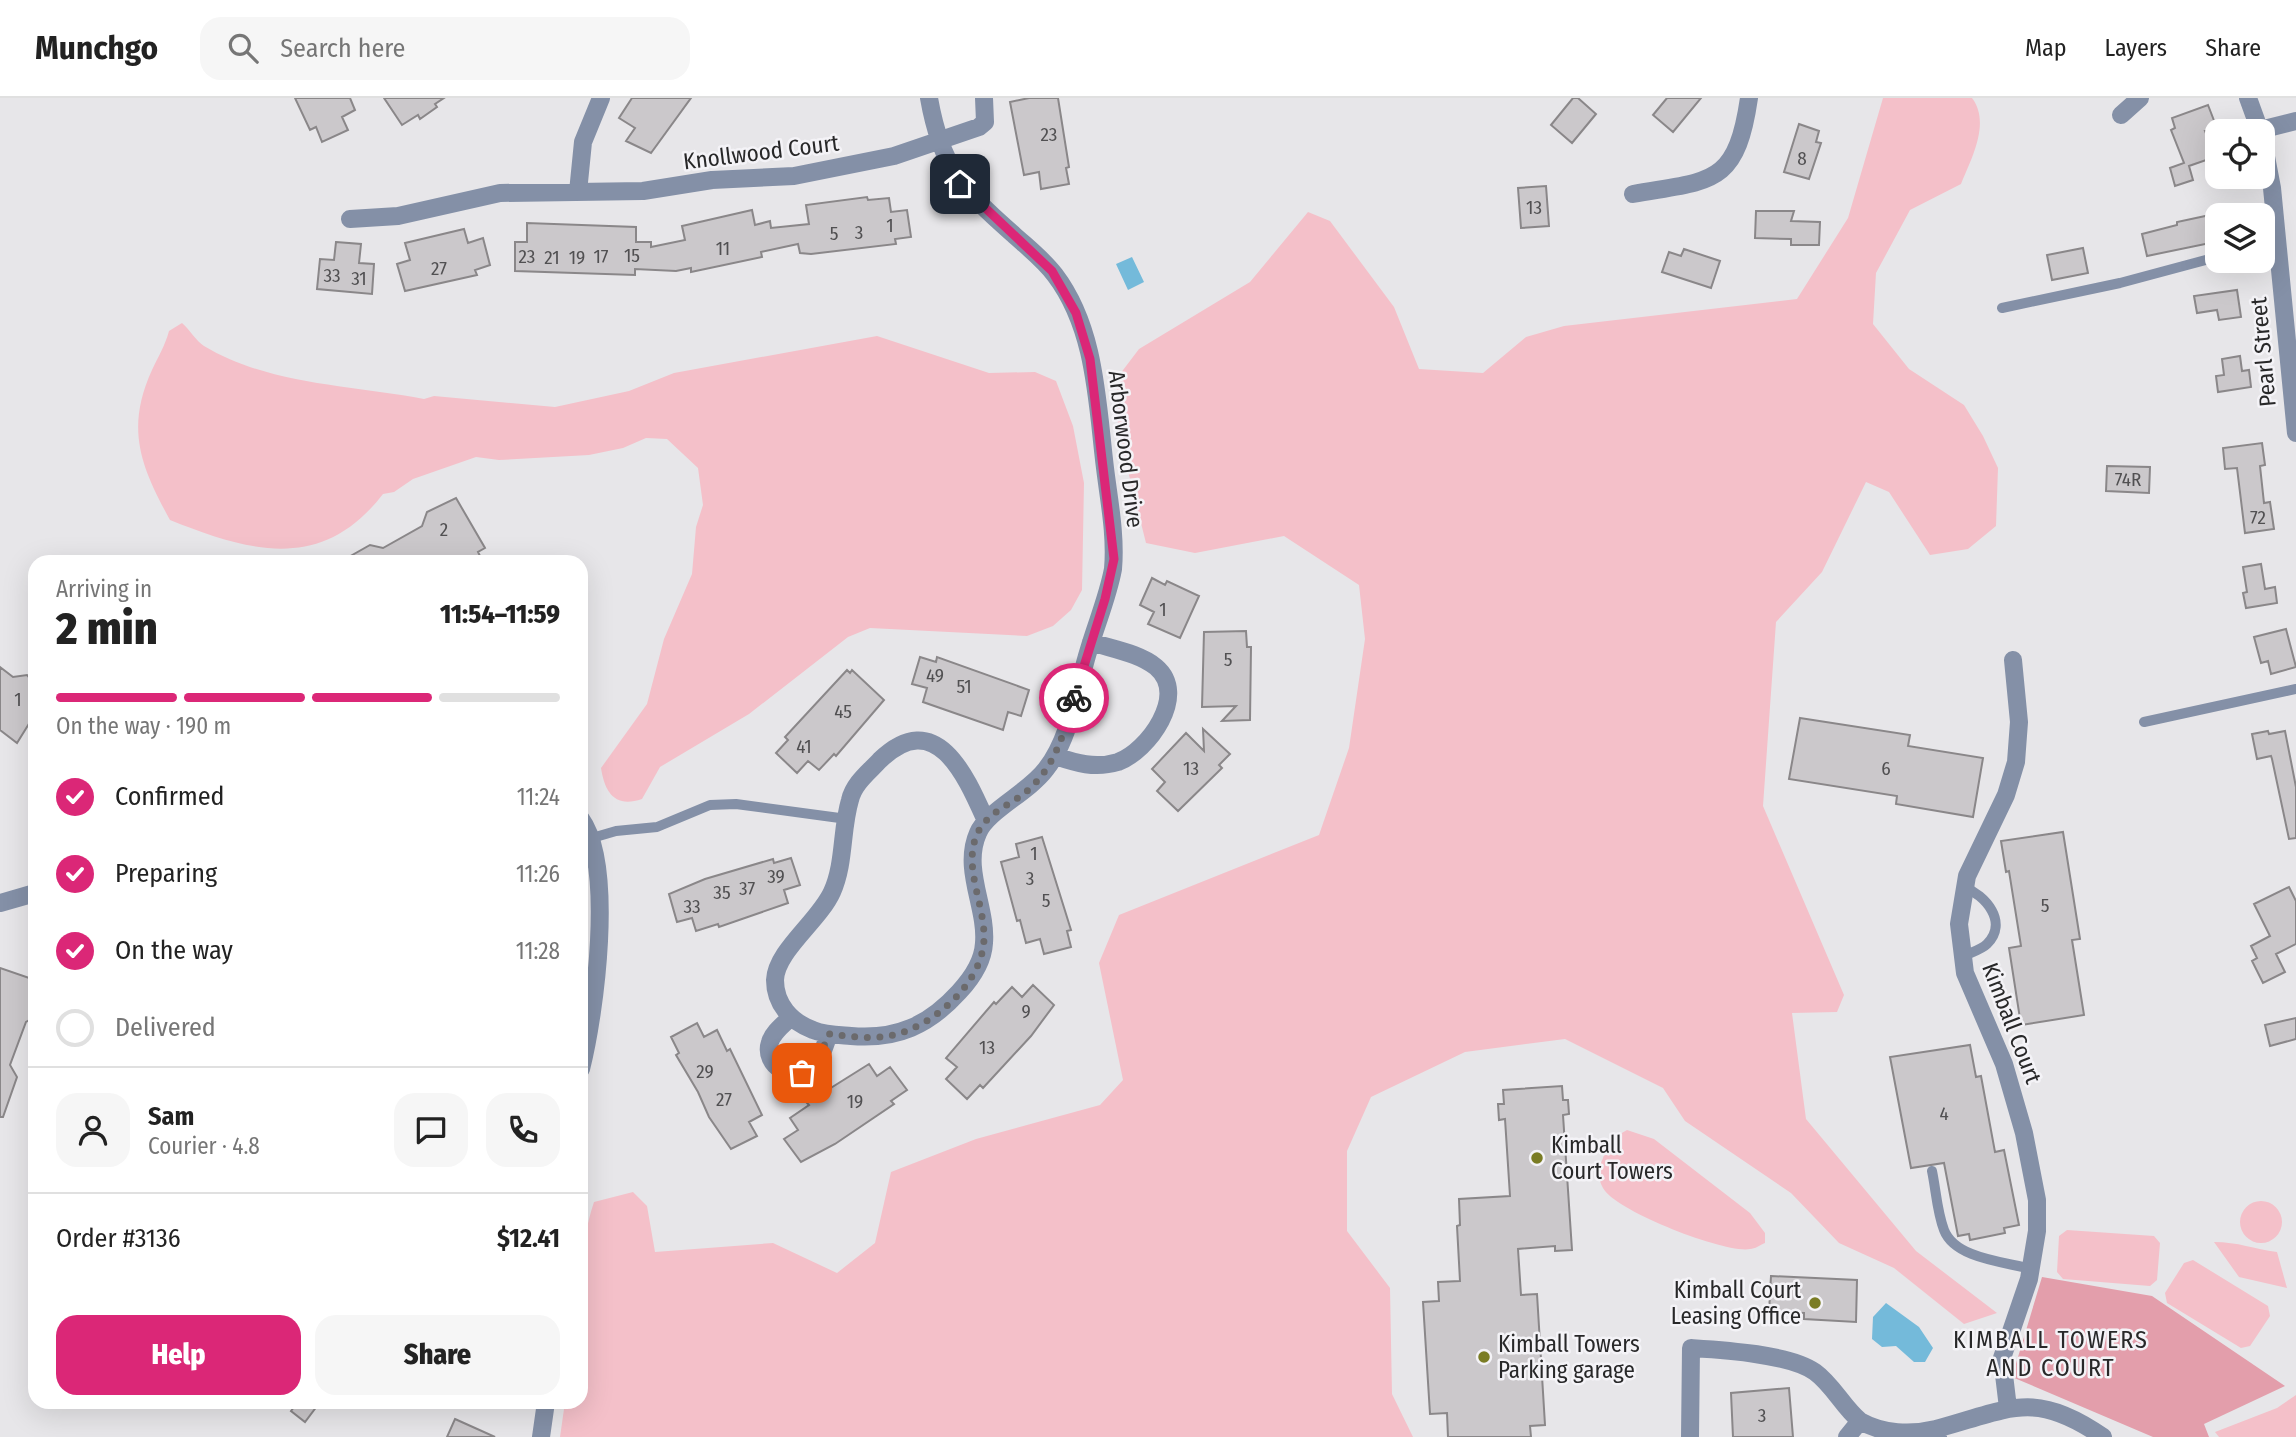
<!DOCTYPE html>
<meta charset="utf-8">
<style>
body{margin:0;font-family:"Fira Sans Condensed",sans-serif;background:#f6f6f6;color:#222;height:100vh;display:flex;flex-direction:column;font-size:26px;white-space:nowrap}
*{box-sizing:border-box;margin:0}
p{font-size:23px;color:#767676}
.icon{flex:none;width:38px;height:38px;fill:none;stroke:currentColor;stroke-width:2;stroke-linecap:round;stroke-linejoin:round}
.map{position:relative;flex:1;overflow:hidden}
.drawer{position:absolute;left:28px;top:457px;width:560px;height:854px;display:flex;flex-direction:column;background:#fff;border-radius:21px;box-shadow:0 7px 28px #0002}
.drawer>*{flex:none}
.controls{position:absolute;left:2205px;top:21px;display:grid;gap:14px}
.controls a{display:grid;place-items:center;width:70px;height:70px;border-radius:14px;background:#fff;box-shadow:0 7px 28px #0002;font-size:35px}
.pin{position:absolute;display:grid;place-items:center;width:60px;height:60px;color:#fff;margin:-30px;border-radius:14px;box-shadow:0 4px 10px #0006}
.courier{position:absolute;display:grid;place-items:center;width:70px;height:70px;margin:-35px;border:5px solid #db2777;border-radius:50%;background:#fff;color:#222;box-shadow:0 2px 9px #0007}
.head em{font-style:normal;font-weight:800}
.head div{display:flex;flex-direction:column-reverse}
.head{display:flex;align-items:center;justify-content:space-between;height:119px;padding:0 28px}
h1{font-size:46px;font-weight:800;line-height:52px}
.bar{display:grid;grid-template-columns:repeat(4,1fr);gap:10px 7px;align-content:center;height:84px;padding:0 28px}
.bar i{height:9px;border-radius:5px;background:#e0e0e0}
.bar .current{background:#db2777}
.bar p{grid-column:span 4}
.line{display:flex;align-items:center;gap:18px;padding:0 28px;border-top:2px solid #e0e0e0}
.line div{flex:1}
.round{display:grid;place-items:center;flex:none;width:74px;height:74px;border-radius:21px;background:#f6f6f6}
ol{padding:0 28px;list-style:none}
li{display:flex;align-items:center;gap:21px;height:77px}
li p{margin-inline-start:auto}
li .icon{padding:7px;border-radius:50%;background:#db2777;color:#fff;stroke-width:4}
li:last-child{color:#767676}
li i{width:38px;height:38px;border:4px solid #e0e0e0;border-radius:50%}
.primary-button{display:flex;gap:14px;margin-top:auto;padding:14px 28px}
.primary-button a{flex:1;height:80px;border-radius:21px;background:#db2777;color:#fff;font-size:28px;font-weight:800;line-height:80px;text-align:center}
.primary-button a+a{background:#f6f6f6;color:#222}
header{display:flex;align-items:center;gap:42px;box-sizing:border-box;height:98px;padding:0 35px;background:#fff;border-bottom:2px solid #e0e0e0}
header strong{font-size:33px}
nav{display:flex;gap:38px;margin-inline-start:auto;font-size:24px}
.search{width:490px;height:63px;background:#f6f6f6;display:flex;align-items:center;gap:18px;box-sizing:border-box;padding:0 24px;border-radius:21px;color:#767676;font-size:26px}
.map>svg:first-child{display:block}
.green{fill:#f4c0c9}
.forest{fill:#e39eab}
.water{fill:#74bada}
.building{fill:#cbc8cb;stroke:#8a8789;stroke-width:2}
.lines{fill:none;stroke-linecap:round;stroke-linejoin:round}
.service{stroke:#8490a7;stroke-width:10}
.minor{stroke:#8490a7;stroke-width:18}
.tertiary{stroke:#8490a7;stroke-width:18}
.done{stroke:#6b6a6c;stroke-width:7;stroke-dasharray:0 12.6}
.route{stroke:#db2777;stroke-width:9}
.poi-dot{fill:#7a7c24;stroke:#f4f3f7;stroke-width:2.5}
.labels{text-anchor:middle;stroke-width:5;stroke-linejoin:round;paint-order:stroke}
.number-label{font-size:19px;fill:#515052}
.street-label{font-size:23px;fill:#282829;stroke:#f4f3f7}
.poi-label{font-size:23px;fill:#282829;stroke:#f4f3f7;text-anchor:start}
.neighbourhood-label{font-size:24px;letter-spacing:2px;fill:#282829;stroke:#f4f3f7}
</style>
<header>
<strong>Munchgo</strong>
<div class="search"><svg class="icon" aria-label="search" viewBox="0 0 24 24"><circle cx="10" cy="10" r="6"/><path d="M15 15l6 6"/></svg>Search here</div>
<nav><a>Map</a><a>Layers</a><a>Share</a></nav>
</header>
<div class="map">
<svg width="2296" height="1339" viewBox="0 0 2296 1339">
<rect width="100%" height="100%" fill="#e7e6e9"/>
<path class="green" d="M1883 0H1972C1991 25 1971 61 1961 86L1910 112 1876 175 1873 226 1909 271 1964 307 1983 338 1998 370 1996 428 1968 451 1930 457 1889 394 1866 384 1822 474 1776 524 1763 708 1844 897 1837 914 1792 915 1806 1021 1916 1153 1997 1215 1964 1226 1894 1170 1839 1145 1791 1095 1685 1023 1663 990 1565 941 1465 954 1371 999 1347 1053V1133L1390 1190 1392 1296 1413 1339H560L565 1304H581C581 1239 573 1166 594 1104L633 1094 647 1108 655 1154 773 1145 837 1175 875 1145 891 1074 976 1041 1100 1007 1123 982 1099 865 1119 817 1319 737 1349 650 1365 541 1359 487 1284 438 1195 455 1146 445 1118 333 1117 280 1139 251 1250 184 1308 114 1330 123 1394 209 1419 271 1483 275 1526 239 1564 228 1797 201 1848 120Z
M182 225C190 232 196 243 204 248 269 287 351 287 424 301L434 298 555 309 629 293 674 275 877 238 989 275 1035 274 1056 283 1073 328 1084 385 1082 492 1071 512 1053 528 1027 538 870 530 848 539 749 616 660 669 642 701C615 710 605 695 601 670L647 606 664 541 692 476 696 429 703 407 698 370 667 341 646 340 623 350 589 357 499 362 476 359 413 381 394 394 383 396C322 475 250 454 170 422 141 369 125 331 152 272 158 259 165 248 169 233Z
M1627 1032 1654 1041 1750 1115 1765 1135V1145C1760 1147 1755 1151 1750 1151 1726 1156 1615 1113 1603 1090 1597 1079 1598 1071 1603 1060 1607 1047 1615 1038 1627 1032Z
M2240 1124a21 21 0 1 1 42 0a21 21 0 1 1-42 0Z
M2067 1132 2154 1138 2160 1145 2157 1182 2150 1188 2063 1181 2057 1174 2059 1138Z
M2214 1144C2238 1144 2254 1151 2277 1154L2287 1190 2239 1179Z
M2193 1162 2268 1208 2270 1218 2250 1248 2241 1250 2167 1205 2165 1195 2184 1165Z
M2296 1297V1339H2219L2215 1334 2277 1310Z"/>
<path class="forest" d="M2042 1179 2152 1198 2285 1288 2204 1326 2209 1339H2153L2012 1279Z"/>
<path class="water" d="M1132 159 1144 184 1128 192 1116 166Z
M1886 1205 1919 1229 1933 1250 1925 1264H1914L1896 1248 1882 1249 1872 1241 1873 1219Z"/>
<path class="building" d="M295 0H350L355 12 342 19 348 32 322 44 316 29 310 32Z
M384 0H444L435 6 437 9 420 21 418 17 402 27Z
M632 0H691L651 55 626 43 635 30 619 20Z
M1029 0H1058L1069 69 1066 70 1069 86 1041 91 1039 74 1024 77 1010 4Z
M1573 0H1578L1596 16 1572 45 1551 27Z
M1667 0H1701L1673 34 1653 17Z
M2208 7 2218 33H2205L2215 59 2189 68 2193 82 2175 88 2170 70 2184 65 2171 32 2175 30 2172 20Z
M1799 26 1819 33 1816 44 1821 45 1809 81 1784 74Z
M1546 88 1549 128 1521 130 1518 90Z
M867 99 868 102 889 100 891 114 907 112 911 139 895 141 896 146 811 156 800 155 798 146 761 154 762 159 691 174V170L676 173 635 171V177L515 173V144H527V125L636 129V144H651V149L685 142 682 128 752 112 755 127 770 123 771 130 809 126 806 107Z
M1756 113H1794L1791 123 1820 124 1819 147H1791V141L1755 140Z
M2210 117 2215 144 2147 158 2142 136 2177 127V124Z
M464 131 468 145 483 140 490 167 475 172 477 177 405 193 397 166 410 162 405 145Z
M336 144 361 146 359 165 374 166 372 196 317 191 320 161 334 162Z
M2083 150 2088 175 2052 182 2047 157Z
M1684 151 1720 163 1711 190 1662 174 1669 154 1681 158Z
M2237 192 2241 219 2219 222 2217 212 2197 215 2194 198Z
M2240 258 2242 273 2249 272 2251 289 2218 294 2216 278 2224 277 2222 261Z
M2262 345 2265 367 2260 368 2264 405 2270 404 2274 431 2245 435 2237 370 2225 371 2223 350Z
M2107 368 2150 369 2149 395 2106 393Z
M456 400 485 450 478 454 483 464H340L370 447 383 450 422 428 427 414Z
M2261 466 2265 491 2275 489 2277 505 2246 510 2243 495 2247 494 2243 469Z
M1152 480 1165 487 1167 483 1199 498 1180 540 1148 526 1154 514 1140 507Z
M2286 531 2296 569 2271 576 2268 563 2261 565 2254 539Z
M1246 533 1247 549H1251L1250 622 1222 623 1236 608 1202 609 1204 534Z
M920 559 936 564 937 559 1029 592 1021 618 1008 614 1003 632 923 604 927 590 912 586Z
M0 569 13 579 27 577 35 587V616L17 645 0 632Z
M847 572 850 575 852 572 884 602 836 658 834 656 819 672 808 663 797 675 776 655 788 642 785 639Z
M1800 620 1910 637 1908 648 1983 660 1973 719 1896 706 1897 698 1789 681Z
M1203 631 1230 656 1219 667 1222 670 1178 713 1157 693 1165 684 1152 671 1186 635 1204 653Z
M2268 633 2269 636 2285 633 2296 689V740L2289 741 2272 661 2271 658 2257 661 2252 636Z
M2063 734 2080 841 2072 842 2084 917 2021 927 2009 850 2021 848 2009 773 2006 774 2001 743Z
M1042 739 1071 832 1067 833 1071 849 1044 856 1040 841 1026 845 1020 822 1017 823 1001 764 1019 759 1016 746Z
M791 760 800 787 784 792 788 805 719 829 718 826 696 833 692 820 677 824 669 796 705 781 773 761 774 765Z
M2289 789 2296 803V846L2276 856 2285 874 2263 885 2252 863 2257 860 2251 848 2270 838 2254 806Z
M0 870 35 882V919L26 924 10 967 17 979 3 1019H0Z
M1033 887 1054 907 1031 938 983 990 980 987 967 1001 946 981 957 969 946 960 994 904 996 906 1012 889 1022 899Z
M2296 920V941L2270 948 2265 927Z
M697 925 704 939 717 932 727 953 730 951 762 1017 749 1024 757 1038 731 1051 709 1019 698 994 676 957 679 955 671 939Z
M1970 947 1976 979 1981 978 1995 1054 2004 1052 2019 1127 2004 1130 2005 1135 1970 1142 1969 1136 1958 1138 1944 1065 1911 1070 1890 959Z
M869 966 877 978 890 969 907 992 891 1003 894 1006 835 1046 801 1064 784 1041 798 1032 790 1020 809 1007 807 1005Z
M1562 988 1563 1002H1568L1569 1016 1563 1017 1572 1152 1555 1153V1148L1518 1151 1521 1197 1537 1196 1545 1327 1530 1328 1531 1339H1448L1447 1315 1430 1316 1423 1204 1439 1203 1438 1184 1460 1183 1457 1128 1460 1127 1459 1101 1510 1098 1505 1021 1499 1022 1498 1006H1504L1503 992Z
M1771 1178 1857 1182 1856 1224 1804 1221V1215L1769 1214Z
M1789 1290 1793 1339H1733L1731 1295Z
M298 1304H320L305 1324 291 1313Z
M455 1321 495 1339H447Z"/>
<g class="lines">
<path class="service" d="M2002 210 2120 185 2217 159
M2144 624 2296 591
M592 740 616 733 657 729 710 707 736 706 847 721
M1962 859C1969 855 1981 852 1987 846 2009 824 1985 797 1964 789
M1932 1073C1936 1092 1937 1114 1944 1132 1955 1161 2006 1164 2031 1171"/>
<path class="minor" d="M929 0C941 69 962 91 1013 136 1027 149 1043 161 1055 177 1096 231 1097 305 1105 370 1109 403 1116 437 1113 471 1108 498 1097 524 1089 551 1077 589 1071 639 1046 671 1028 695 987 713 978 735 962 771 987 809 984 845 983 864 972 880 959 894 929 927 897 942 851 938 838 937 825 937 813 932 791 924 775 906 775 882 776 853 819 823 832 794 845 765 841 732 850 702 854 685 869 674 880 662 936 608 966 678 986 723
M2121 17 2140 0
M2260 32 2296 23
M578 94 583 44 601 0
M1633 96C1711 82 1736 89 1749 0
M350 121 398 118 500 95 643 93 712 82 794 78 894 58 979 29 985 24 984 0
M1055 658C1076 665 1095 671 1118 664 1148 653 1189 597 1156 569 1139 555 1112 551 1091 544
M581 721C615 768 595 916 581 971
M0 805 35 795
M791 919C784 926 773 934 770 944 762 968 794 986 812 970 821 962 825 947 829 936
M2008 1310 2002 1260 2029 1181 2037 1133V1102L2024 1035 2004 966 1965 875 1959 826 1967 778 2006 697 2016 664 2019 624 2013 562
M1936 1331C2010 1311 2034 1291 2103 1339
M541 1339 546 1304
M1690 1339 1691 1250C1722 1252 1790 1256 1815 1274 1833 1287 1843 1309 1860 1323
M1847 1339 1860 1323C1883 1336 1911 1337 1936 1331L1938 1339"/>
<path class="tertiary" d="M2248 0 2260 33
M2263 43 2272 90 2296 335"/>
</g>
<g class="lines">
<path class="done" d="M802 975 816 967 829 936C850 938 872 942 893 937 934 928 985 883 984 838 984 804 962 767 978 734 988 714 1011 707 1027 693 1055 669 1064 635 1074 600"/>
<path class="route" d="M960 86 1052 173 1076 215 1090 261 1114 461 1105 501 1074 600"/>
</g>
<g class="poi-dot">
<circle cx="1537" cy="1060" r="7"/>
<circle cx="1815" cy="1205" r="7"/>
<circle cx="1484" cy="1259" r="7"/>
</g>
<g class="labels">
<g class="number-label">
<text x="1049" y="43">23</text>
<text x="1802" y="67">8</text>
<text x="1534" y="116">13</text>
<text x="890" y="134">1</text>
<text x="859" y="141">3</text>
<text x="834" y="142">5</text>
<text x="723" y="157">11</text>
<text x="632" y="164">15</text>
<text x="527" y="165">23</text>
<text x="601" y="165">17</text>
<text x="552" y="166">21</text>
<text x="577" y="166">19</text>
<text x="439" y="177">27</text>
<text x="332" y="184">33</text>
<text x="359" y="187">31</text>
<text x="2128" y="388">74R</text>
<text x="2258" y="426">72</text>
<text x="444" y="438">2</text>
<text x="1163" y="518">1</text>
<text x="1228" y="568">5</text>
<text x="935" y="584">49</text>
<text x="964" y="595">51</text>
<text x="18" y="608">1</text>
<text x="843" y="620">45</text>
<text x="804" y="655">41</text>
<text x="1191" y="677">13</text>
<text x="1886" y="677">6</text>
<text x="1034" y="762">1</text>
<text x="776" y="785">39</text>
<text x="1030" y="787">3</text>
<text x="747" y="797">37</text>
<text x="722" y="801">35</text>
<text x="1046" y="809">5</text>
<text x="2045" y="814">5</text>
<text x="692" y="815">33</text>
<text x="1026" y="920">9</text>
<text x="987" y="956">13</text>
<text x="705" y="980">29</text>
<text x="724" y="1008">27</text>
<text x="855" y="1010">19</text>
<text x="1944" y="1022">4</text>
<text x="1762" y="1324">3</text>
</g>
<g class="street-label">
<text transform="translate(761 54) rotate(-7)" y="8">Knollwood Court</text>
<text transform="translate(2263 254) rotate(-95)" y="8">Pearl Street</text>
<text transform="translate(1126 351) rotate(83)" y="8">Arborwood Drive</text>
<text transform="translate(2012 925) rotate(69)" y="8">Kimball Court</text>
</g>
<g class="poi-label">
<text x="1551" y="1055">Kimball<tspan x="1551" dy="26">Court Towers</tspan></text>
<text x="1801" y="1200" text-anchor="end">Kimball Court<tspan x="1801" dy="26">Leasing Office</tspan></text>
<text x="1498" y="1254">Kimball Towers<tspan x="1498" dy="26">Parking garage</tspan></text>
</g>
<g class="neighbourhood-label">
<text x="2051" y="1250">KIMBALL TOWERS<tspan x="2051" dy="28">AND COURT</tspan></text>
</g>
</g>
</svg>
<div class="controls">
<a><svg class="icon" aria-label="locate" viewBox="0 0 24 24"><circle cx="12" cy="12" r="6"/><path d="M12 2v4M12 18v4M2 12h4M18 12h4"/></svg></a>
<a><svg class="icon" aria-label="layers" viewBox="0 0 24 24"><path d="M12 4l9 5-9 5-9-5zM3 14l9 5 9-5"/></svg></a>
</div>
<div class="pin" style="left:802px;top:975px;background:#ea580c"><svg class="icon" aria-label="bag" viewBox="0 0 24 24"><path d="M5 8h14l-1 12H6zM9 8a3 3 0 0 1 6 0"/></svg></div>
<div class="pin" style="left:960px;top:86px;background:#1f2937"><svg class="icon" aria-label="home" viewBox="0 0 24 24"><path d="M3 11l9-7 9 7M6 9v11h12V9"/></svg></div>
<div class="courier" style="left:1074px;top:600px"><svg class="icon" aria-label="bike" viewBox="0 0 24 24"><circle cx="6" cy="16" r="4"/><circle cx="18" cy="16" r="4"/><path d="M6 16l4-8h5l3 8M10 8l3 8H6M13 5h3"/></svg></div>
<section class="drawer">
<div class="head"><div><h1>2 min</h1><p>Arriving in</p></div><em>11:54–11:59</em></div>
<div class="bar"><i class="current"></i><i class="current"></i><i class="current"></i><i></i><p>On the way · 190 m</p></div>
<ol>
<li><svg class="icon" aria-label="check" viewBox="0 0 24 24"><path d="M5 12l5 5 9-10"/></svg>Confirmed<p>11:24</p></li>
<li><svg class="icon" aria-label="check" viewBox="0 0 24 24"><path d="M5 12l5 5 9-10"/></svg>Preparing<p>11:26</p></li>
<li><svg class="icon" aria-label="check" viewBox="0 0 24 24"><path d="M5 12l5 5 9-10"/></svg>On the way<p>11:28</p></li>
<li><i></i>Delivered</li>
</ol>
<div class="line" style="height:126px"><a class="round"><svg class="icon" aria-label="person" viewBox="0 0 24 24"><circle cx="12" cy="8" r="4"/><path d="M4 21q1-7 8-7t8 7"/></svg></a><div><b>Sam</b><p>Courier · 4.8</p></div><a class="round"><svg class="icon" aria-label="chat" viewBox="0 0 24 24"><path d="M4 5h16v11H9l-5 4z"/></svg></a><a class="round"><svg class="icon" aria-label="phone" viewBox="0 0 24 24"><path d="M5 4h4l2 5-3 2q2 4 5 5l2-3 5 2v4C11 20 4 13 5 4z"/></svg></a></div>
<div class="line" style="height:91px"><div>Order #3136</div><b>$12.41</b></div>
<div class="primary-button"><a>Help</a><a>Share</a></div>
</section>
</div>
